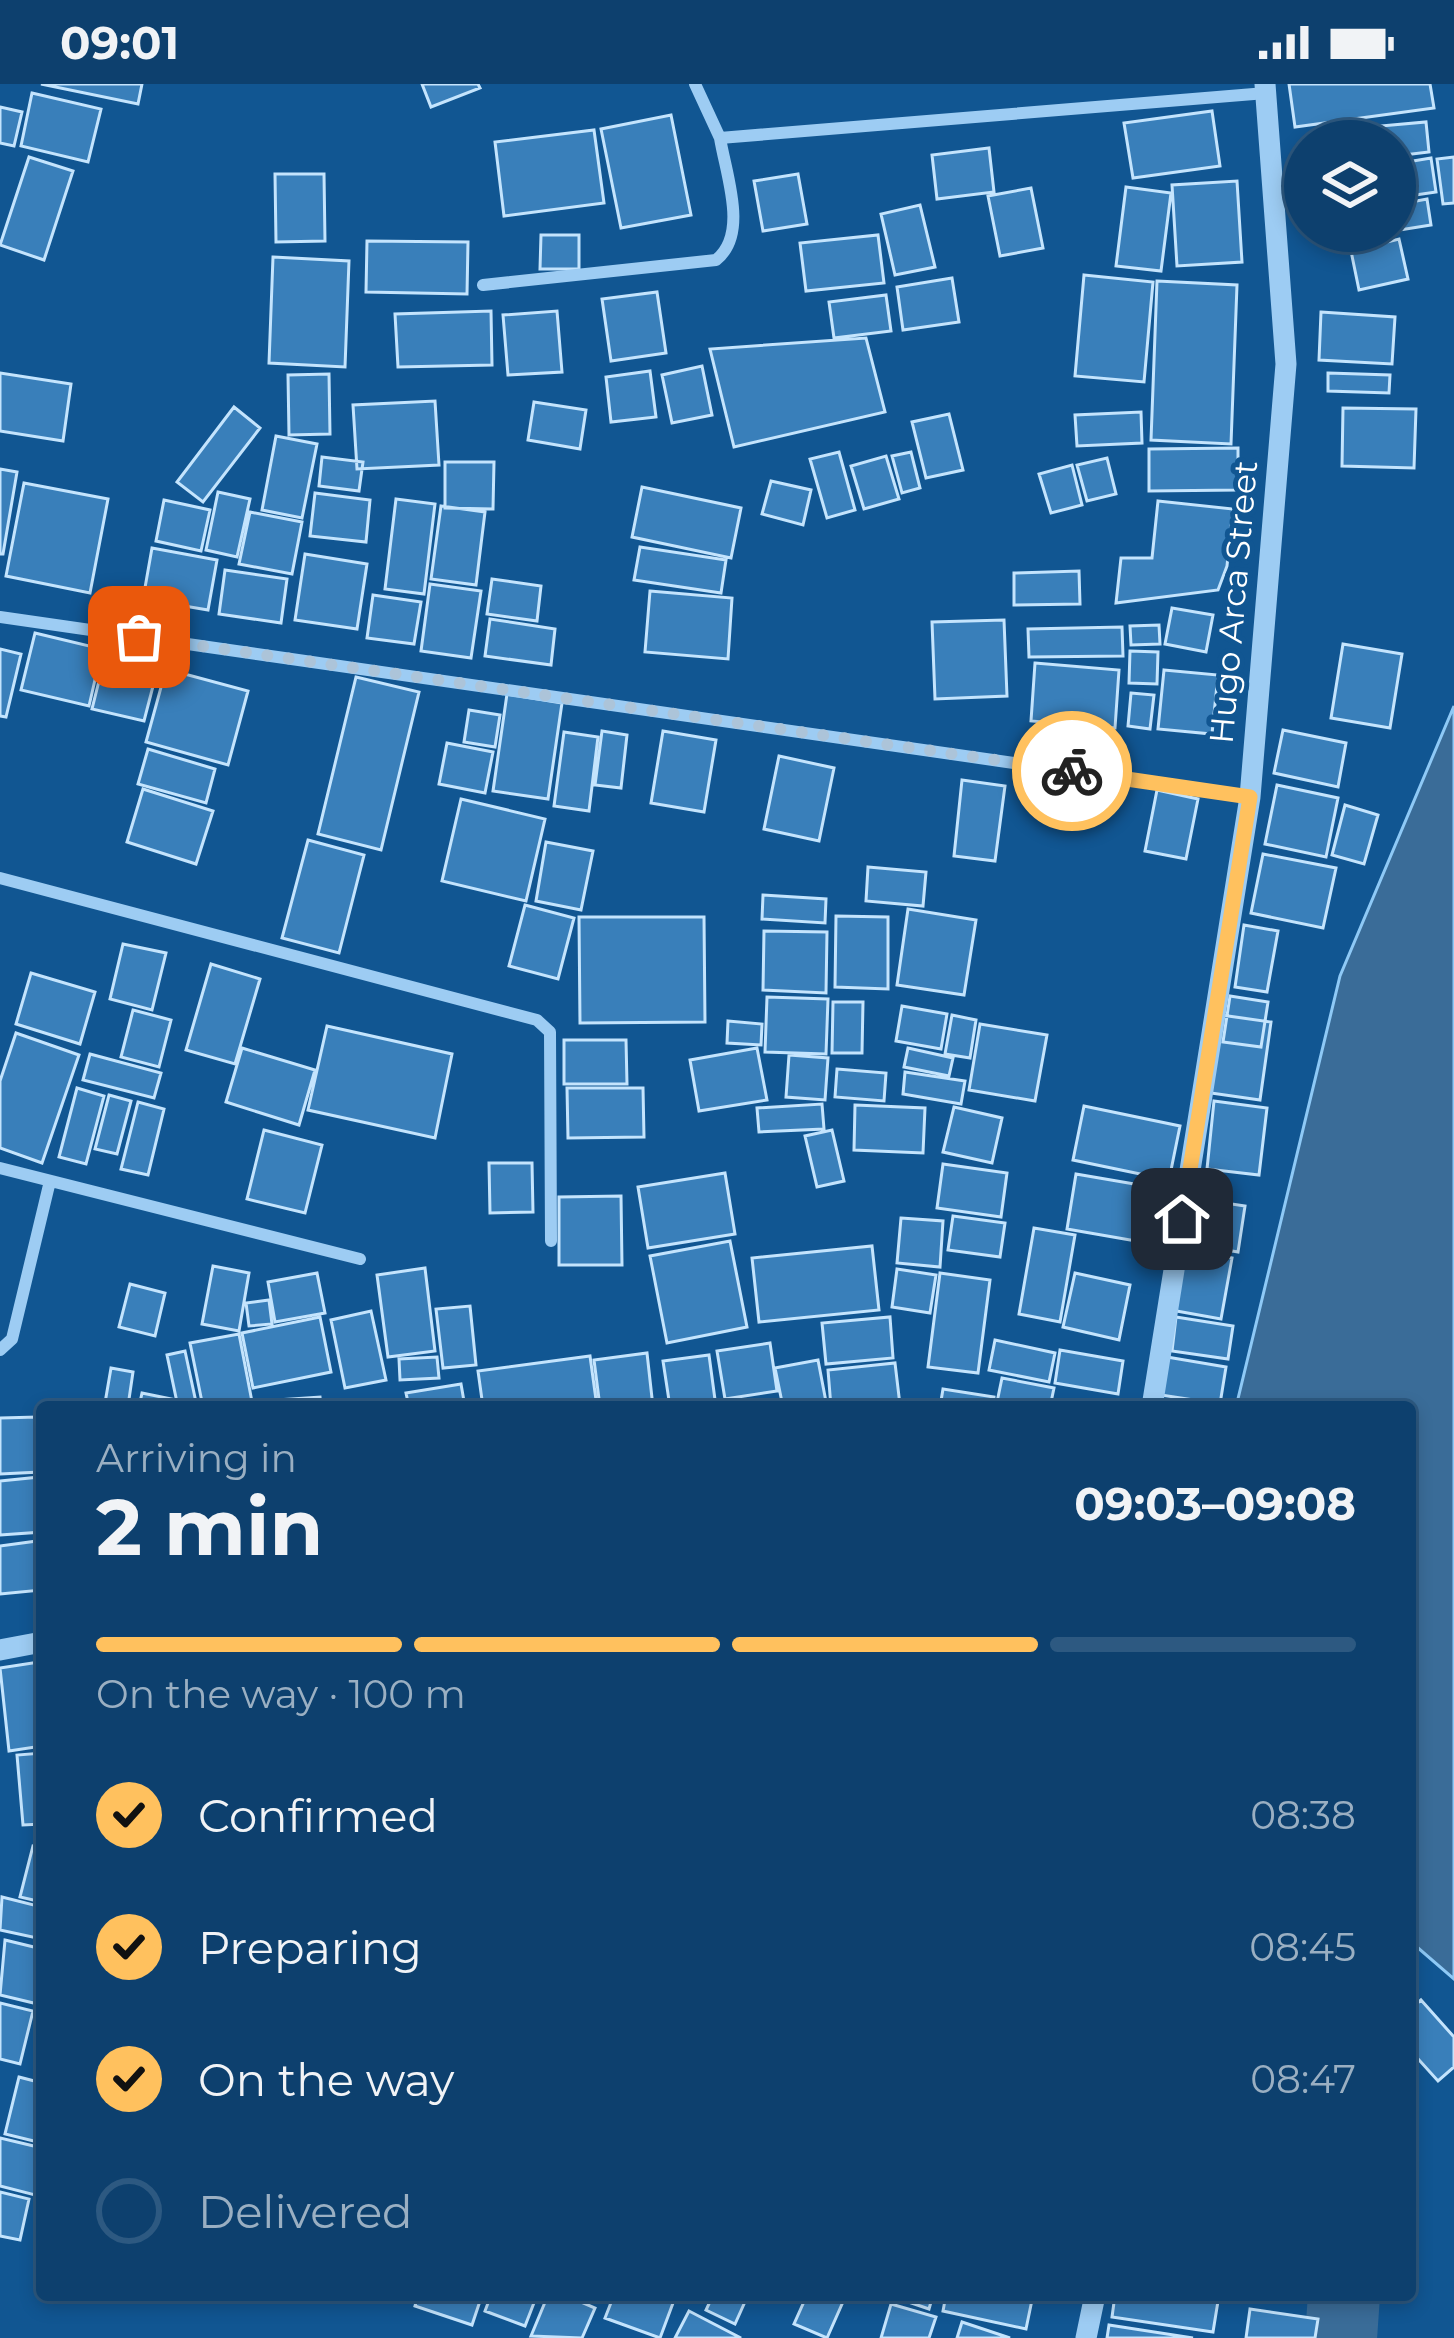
<!DOCTYPE html>
<meta charset="utf-8">
<style>
body{margin:0;font-family:Montserrat,sans-serif;background:#1b4b76;color:#f1f3f6;height:100vh;display:flex;flex-direction:column;font-size:45px;white-space:nowrap}
*{box-sizing:border-box;margin:0}
p{font-size:39px;color:#9aafc2}
.icon{flex:none;width:66px;height:66px;fill:none;stroke:currentColor;stroke-width:2;stroke-linecap:round;stroke-linejoin:round}
.map{position:relative;flex:1;overflow:hidden}
.sheet{position:absolute;left:36px;top:1317px;width:1380px;height:900px;display:flex;flex-direction:column;background:#0d406e;border-radius:12px;box-shadow:0 6px 18px #0003,0 0 0 3px #2d5981}
.sheet>*{flex:none}
.controls{position:absolute;left:1284px;top:36px;display:grid;gap:24px}
.controls a{display:grid;place-items:center;width:132px;height:132px;border-radius:50%;background:#0d406e;box-shadow:0 6px 18px #0003,0 0 0 3px #2d5981;font-size:60px}
.pin{position:absolute;display:grid;place-items:center;width:102px;height:102px;color:#fff;margin:-51px;border-radius:24px;box-shadow:0 6px 18px #0006}
.courier{position:absolute;display:grid;place-items:center;width:120px;height:120px;margin:-60px;border:9px solid #ffc15e;border-radius:50%;background:#fff;color:#222;box-shadow:0 3px 15px #0007}
.headline em{font-style:normal;font-weight:700}
.headline div{display:flex;flex-direction:column-reverse}
.headline{display:flex;align-items:center;justify-content:space-between;height:204px;padding:0 60px}
h1{font-size:78px;font-weight:700;line-height:90px}
.bar{display:grid;grid-template-columns:repeat(4,1fr);gap:18px 12px;align-content:center;height:144px;padding:0 60px}
.bar i{height:15px;border-radius:9px;background:#2d5981}
.bar .active{background:#ffc15e}
.bar p{grid-column:span 4}
ol{padding:0 60px;list-style:none}
li{display:flex;align-items:center;gap:36px;height:132px}
li p{margin-inline-start:auto}
li .icon{padding:12px;border-radius:50%;background:#ffc15e;color:#111;stroke-width:4}
li:last-child{color:#9aafc2}
li i{width:66px;height:66px;border:6px solid #2d5981;border-radius:50%}
.status{display:flex;justify-content:space-between;align-items:center;height:84px;padding:0 60px;background:#0d406e;direction:ltr}
.status svg{height:33px;fill:currentColor}
.map>svg:first-child{display:block}
.water{fill:#3a6c98;stroke:#8ec9f6;stroke-width:3}
.lines{fill:none;stroke-linecap:round;stroke-linejoin:round}
.river{stroke:#3a6c98;stroke-width:72}
.building{fill:#397fba;stroke:#c4e4fd;stroke-width:3}
.minor{stroke:#9dccf3;stroke-width:12}
.tertiary{stroke:#9dccf3;stroke-width:21}
.done{stroke:#acc4d9;stroke-width:12;stroke-dasharray:0 21.6}
.route{stroke:#ffc15e;stroke-width:15}
.labels{text-anchor:middle;stroke-width:10;stroke-linejoin:round;paint-order:stroke}
.street-label{font-size:33px;fill:#fff;stroke:#115692}
</style>
<div class="status"><b>09:01</b><svg viewBox="0 0 49 12"><path d="M0 12V9h3v3zM5 12V6h3v6zM10 12V3h3v9zM15 12V0h3v12zM26 1h20v11H26zM47 4h2v5h-2z"/></svg></div>
<div class="map">
<svg width="1454" height="2254" viewBox="0 0 1454 2254">
<rect width="100%" height="100%" fill="#115692"/>
<path class="water" d="M1454 622V1895L1410 1857V1323H1236L1340 892Z"/>
<g class="lines">
<path class="river" d="M1341 2254 1344 2211"/>
</g>
<path class="building" d="M41 0H142L138 20Z
M422 0H478L480 4 431 23Z
M1289 0H1430L1434 24 1295 43Z
M32 9 101 25 88 78 21 62Z
M0 23 22 28 14 62 0 59Z
M1212 27 1220 82 1133 94 1124 39Z
M671 31 691 131 621 144 601 45Z
M1426 38 1429 68 1395 72V57H1348L1347 45Z
M594 46 604 119 504 132 495 58Z
M989 64 994 108 937 115 932 71Z
M29 73 73 87 44 176 0 161Z
M1454 73V119L1443 120 1437 75Z
M1431 74 1436 108 1395 114V80Z
M275 90H324L325 157 276 158Z
M798 90 807 140 763 147 754 97Z
M1237 97 1242 178 1177 182 1172 101Z
M1126 103 1171 109 1161 187 1116 182Z
M1031 104 1043 164 1000 172 988 112Z
M1427 115 1431 141 1387 148 1395 147V121Z
M920 121 935 183 895 191 881 130Z
M541 151H579V185H540Z
M878 151 884 199 806 207 800 159Z
M1399 155 1408 195 1359 206 1351 167Z
M367 157 468 158 467 210 366 208Z
M273 173 349 177 345 283 269 279Z
M1084 191 1153 198 1144 298 1075 292Z
M952 194 959 238 903 246 897 203Z
M1157 197 1237 201 1231 360 1151 356Z
M657 208 666 269 611 277 602 215Z
M886 211 891 247 834 254 829 218Z
M491 227 492 281 398 283 395 230Z
M557 227 562 288 508 291 503 231Z
M1321 228 1395 233 1392 280 1319 276Z
M866 254 885 328 734 363 710 265Z
M702 282 712 331 672 339 662 291Z
M650 287 656 333 611 338 606 293Z
M0 289 71 300 63 357 0 347Z
M1328 289 1390 291 1389 309 1328 307Z
M329 290 330 350 289 351 288 291Z
M435 317 439 381 357 385 353 321Z
M534 318 586 326 580 365 528 356Z
M234 323 260 344 203 418 177 398Z
M1343 324 1416 325 1414 384 1342 382Z
M1141 328 1142 359 1077 362 1075 331Z
M949 330 963 386 926 394 912 338Z
M276 352 317 360 302 434 262 426Z
M1238 364V406L1149 407V365Z
M839 368 855 426 827 434 810 375Z
M911 368 920 404 902 409 892 372Z
M886 372 899 415 864 425 851 382Z
M322 373 363 378 359 407 319 402Z
M1107 374 1116 410 1087 417 1077 381Z
M445 378H494L493 425 445 424Z
M1072 381 1082 421 1051 429 1039 390Z
M0 385 17 388 3 470H0Z
M771 397 811 406 803 441 762 430Z
M24 399 108 415 90 509 6 492Z
M642 403 741 424 731 474 632 453Z
M218 408 250 415 237 473 206 466Z
M315 409 370 416 366 458 310 452Z
M396 415 435 420 424 510 385 505Z
M164 416 210 426 201 467 156 457Z
M1158 417 1233 425 1227 482 1218 506 1116 519 1121 474H1152Z
M441 422 485 428 476 501 431 495Z
M250 428 302 438 292 490 239 480Z
M640 463 726 476 721 509 634 496Z
M152 464 217 476 208 526 143 515Z
M305 470 367 480 357 545 295 536Z
M225 486 287 495 281 539 219 530Z
M1079 487 1080 520 1014 521V489Z
M492 495 541 502 537 537 487 530Z
M430 500 481 507 471 574 421 567Z
M650 507 732 514 728 575 645 568Z
M373 511 421 518 414 560 367 554Z
M1172 524 1213 531 1206 568 1165 560Z
M490 535 555 545 551 581 485 572Z
M1004 536 1007 612 935 615 932 538Z
M1159 541 1160 560 1131 561 1130 542Z
M1122 543 1123 572 1029 573 1028 545Z
M35 549 102 565 89 622 21 606Z
M1343 560 1402 570 1390 644 1331 634Z
M0 565 21 570 6 633 0 632Z
M107 565 159 579 144 637 92 625Z
M1130 567 1158 568 1157 600 1129 599Z
M1035 579 1119 586 1115 644 1031 637Z
M166 585 248 607 228 681 146 658Z
M1164 586 1218 591 1212 650 1158 645Z
M356 593 419 608 381 766 318 750Z
M1131 609 1154 611 1150 645 1128 642Z
M507 610 562 619 548 715 493 707Z
M469 626 500 631 495 663 464 658Z
M1283 646 1346 659 1338 703 1274 689Z
M602 647 627 651 621 704 595 701Z
M663 647 716 656 704 728 651 719Z
M564 648 598 653 589 727 554 722Z
M447 659 493 668 485 709 439 700Z
M148 665 215 685 206 719 138 700Z
M779 672 834 684 819 757 764 745Z
M962 696 1005 702 995 777 954 772Z
M1277 701 1338 714 1326 773 1265 760Z
M143 705 213 727 196 780 127 758Z
M1157 706 1198 715 1186 775 1145 767Z
M461 715 545 735 526 817 442 797Z
M1345 721 1378 731 1364 780 1332 771Z
M308 756 364 771 339 869 282 854Z
M546 758 593 767 581 826 536 817Z
M1263 770 1336 784 1323 844 1251 829Z
M868 783 926 788 923 822 866 817Z
M763 811 826 815 825 839 762 835Z
M525 821 574 834 558 895 509 882Z
M908 825 976 836 964 911 897 901Z
M836 832 888 833V905L835 903Z
M579 833H704L705 938 580 939Z
M1244 841 1278 847 1267 908 1235 903Z
M764 847 827 848 826 909 763 906Z
M123 860 166 869 152 926 110 915Z
M211 880 260 895 235 980 186 966Z
M31 889 95 908 80 960 16 940Z
M1230 912 1268 918 1261 963 1223 958Z
M767 913 828 915 826 970 765 968Z
M833 918H863L862 969H832Z
M902 922 947 930 941 965 896 957Z
M133 926 171 936 159 983 121 973Z
M952 931 976 936 970 974 945 970Z
M1221 931 1271 938 1260 1016 1211 1009Z
M728 937 762 940 761 961 727 959Z
M980 940 1047 951 1035 1017 969 1006Z
M327 942 452 970 435 1054 308 1026Z
M16 949 79 971 42 1079 0 1064V997Z
M564 956H626L627 1000H564Z
M242 964 315 986 299 1041 226 1018Z
M757 964 767 1016 699 1027 690 976Z
M908 964 953 974 949 992 904 983Z
M90 970 161 989 154 1014 83 996Z
M789 971 828 974 825 1016 786 1013Z
M837 985 886 989 884 1017 835 1013Z
M905 988 965 997 961 1020 903 1010Z
M77 1004 104 1012 86 1080 59 1073Z
M567 1004H643L644 1053 568 1054Z
M109 1011 131 1017 117 1070 95 1065Z
M1214 1017 1267 1024 1259 1091 1207 1085Z
M138 1018 164 1025 148 1091 121 1085Z
M822 1020 824 1045 759 1048 757 1024Z
M855 1021 925 1024 923 1069 854 1066Z
M1084 1022 1180 1042 1169 1096 1073 1076Z
M954 1023 1002 1034 992 1079 943 1068Z
M264 1046 322 1061 305 1129 247 1115Z
M832 1046 844 1097 817 1103 805 1052Z
M489 1079H532L533 1128 490 1129Z
M943 1080 1007 1089 1001 1133 937 1124Z
M725 1089 735 1150 648 1164 638 1103Z
M1076 1090 1146 1102 1136 1157 1067 1145Z
M621 1112 622 1181H559V1113Z
M1192 1114 1245 1122 1238 1168 1185 1159Z
M953 1132 1005 1139 1000 1173 948 1166Z
M901 1134 943 1137 940 1183 897 1179Z
M1034 1144 1075 1151 1060 1238 1019 1230Z
M730 1157 747 1243 667 1259 650 1172Z
M872 1162 879 1226 759 1238 752 1174Z
M1182 1164 1232 1174 1221 1235 1171 1226Z
M213 1182 249 1189 239 1247 202 1240Z
M425 1184 435 1267 388 1273 377 1191Z
M897 1185 936 1191 930 1229 892 1223Z
M317 1189 325 1229 275 1238 268 1198Z
M940 1189 990 1196 978 1289 928 1283Z
M1075 1189 1130 1201 1119 1256 1063 1243Z
M130 1200 165 1209 155 1252 119 1243Z
M269 1216 272 1240 249 1242 246 1219Z
M470 1222 476 1281 443 1284 436 1225Z
M371 1227 386 1296 345 1304 331 1236Z
M320 1233 331 1288 253 1304 242 1249Z
M890 1233 893 1274 826 1280 822 1239Z
M1176 1233 1233 1242 1228 1275 1172 1267Z
M239 1250 253 1323H203L190 1259Z
M995 1256 1055 1269 1049 1298 989 1286Z
M770 1259 777 1307 725 1315 717 1267Z
M1060 1266 1123 1277 1118 1310 1055 1299Z
M185 1267 197 1323H178L167 1271Z
M647 1269 653 1323H600L594 1276Z
M709 1271 716 1323H670L663 1277Z
M590 1272 597 1323H483L478 1287Z
M437 1273 439 1294 400 1296 399 1275Z
M1167 1273 1226 1283 1220 1320 1161 1311Z
M818 1276 827 1323H783L775 1284Z
M895 1279 900 1321 831 1323 828 1286Z
M111 1284 133 1288 128 1322 105 1319Z
M1002 1294 1054 1304 1050 1323H996Z
M461 1300 465 1323H409L406 1309Z
M943 1305 994 1313 993 1323H940Z
M142 1309 176 1316 175 1323H139Z
M320 1313 321 1323H264L263 1317Z
M37 1333 40 1388 0 1390V1334Z
M40 1393 42 1448 0 1451V1397Z
M37 1457 42 1506 0 1510V1462Z
M39 1578 42 1662 9 1667 0 1584Z
M42 1669V1740L23 1741 17 1671Z
M33 1762 42 1764V1818L20 1813Z
M2 1813 42 1823 37 1854 0 1846Z
M5 1856 42 1865V1921L0 1911Z
M1421 1916 1454 1953V1983L1438 1997 1410 1966V1926Z
M0 1919 33 1927 20 1980 0 1975Z
M19 1993 42 1999V2059L5 2050Z
M0 2054 42 2064 35 2111 0 2102Z
M0 2108 29 2115 20 2156 0 2152Z
M418 2211H482L472 2241 415 2222Z
M491 2211H537L525 2242 485 2227Z
M548 2211H565L595 2224 582 2254 531 2252Z
M614 2211H676L660 2254 605 2234Z
M713 2211H748L735 2240 706 2226Z
M807 2211H846L827 2254 794 2240Z
M888 2211H933L929 2225Z
M946 2211H1033L1026 2245 943 2227Z
M1115 2211H1219L1213 2248 1112 2233Z
M891 2220 936 2233 929 2254H881Z
M1250 2225 1318 2235 1315 2254H1246Z
M689 2227 741 2254H675Z
M962 2238 1010 2254H957Z
M1109 2241 1193 2254H1107Z"/>
<g class="lines">
<path class="minor" d="M695 0 720 54 1266 9
M483 201 716 176C749 150 726 91 720 54
M0 533 1250 713
M0 794 537 936 550 948 551 1157
M0 1084 360 1175
M0 1266 12 1255 50 1097"/>
<path class="tertiary" d="M1152 1323 1250 713 1286 280 1265 0
M0 1566 42 1558
M1086 2254 1095 2211"/>
</g>
<g class="lines">
<path class="done" d="M139 553 1072 687"/>
<path class="route" d="M1072 687 1250 713 1182 1135"/>
</g>
<g class="labels">
<g class="street-label">
<text transform="translate(1233 518) rotate(-85)" y="12">Hugo Arca Street</text>
</g>
</g>
</svg>
<div class="controls">
<a><svg class="icon" aria-label="layers" viewBox="0 0 24 24"><path d="M12 4l9 5-9 5-9-5zM3 14l9 5 9-5"/></svg></a>
</div>
<div class="pin" style="left:139px;top:553px;background:#ea580c"><svg class="icon" aria-label="bag" viewBox="0 0 24 24"><path d="M5 8h14l-1 12H6zM9 8a3 3 0 0 1 6 0"/></svg></div>
<div class="pin" style="left:1182px;top:1135px;background:#1f2937"><svg class="icon" aria-label="home" viewBox="0 0 24 24"><path d="M3 11l9-7 9 7M6 9v11h12V9"/></svg></div>
<div class="courier" style="left:1072px;top:687px"><svg class="icon" aria-label="bike" viewBox="0 0 24 24"><circle cx="6" cy="16" r="4"/><circle cx="18" cy="16" r="4"/><path d="M6 16l4-8h5l3 8M10 8l3 8H6M13 5h3"/></svg></div>
<section class="sheet">
<div class="headline"><div><h1>2 min</h1><p>Arriving in</p></div><em>09:03–09:08</em></div>
<div class="bar"><i class="active"></i><i class="active"></i><i class="active"></i><i></i><p>On the way · 100 m</p></div>
<ol>
<li><svg class="icon" aria-label="check" viewBox="0 0 24 24"><path d="M5 12l5 5 9-10"/></svg>Confirmed<p>08:38</p></li>
<li><svg class="icon" aria-label="check" viewBox="0 0 24 24"><path d="M5 12l5 5 9-10"/></svg>Preparing<p>08:45</p></li>
<li><svg class="icon" aria-label="check" viewBox="0 0 24 24"><path d="M5 12l5 5 9-10"/></svg>On the way<p>08:47</p></li>
<li><i></i>Delivered</li>
</ol>
</section>
</div>
